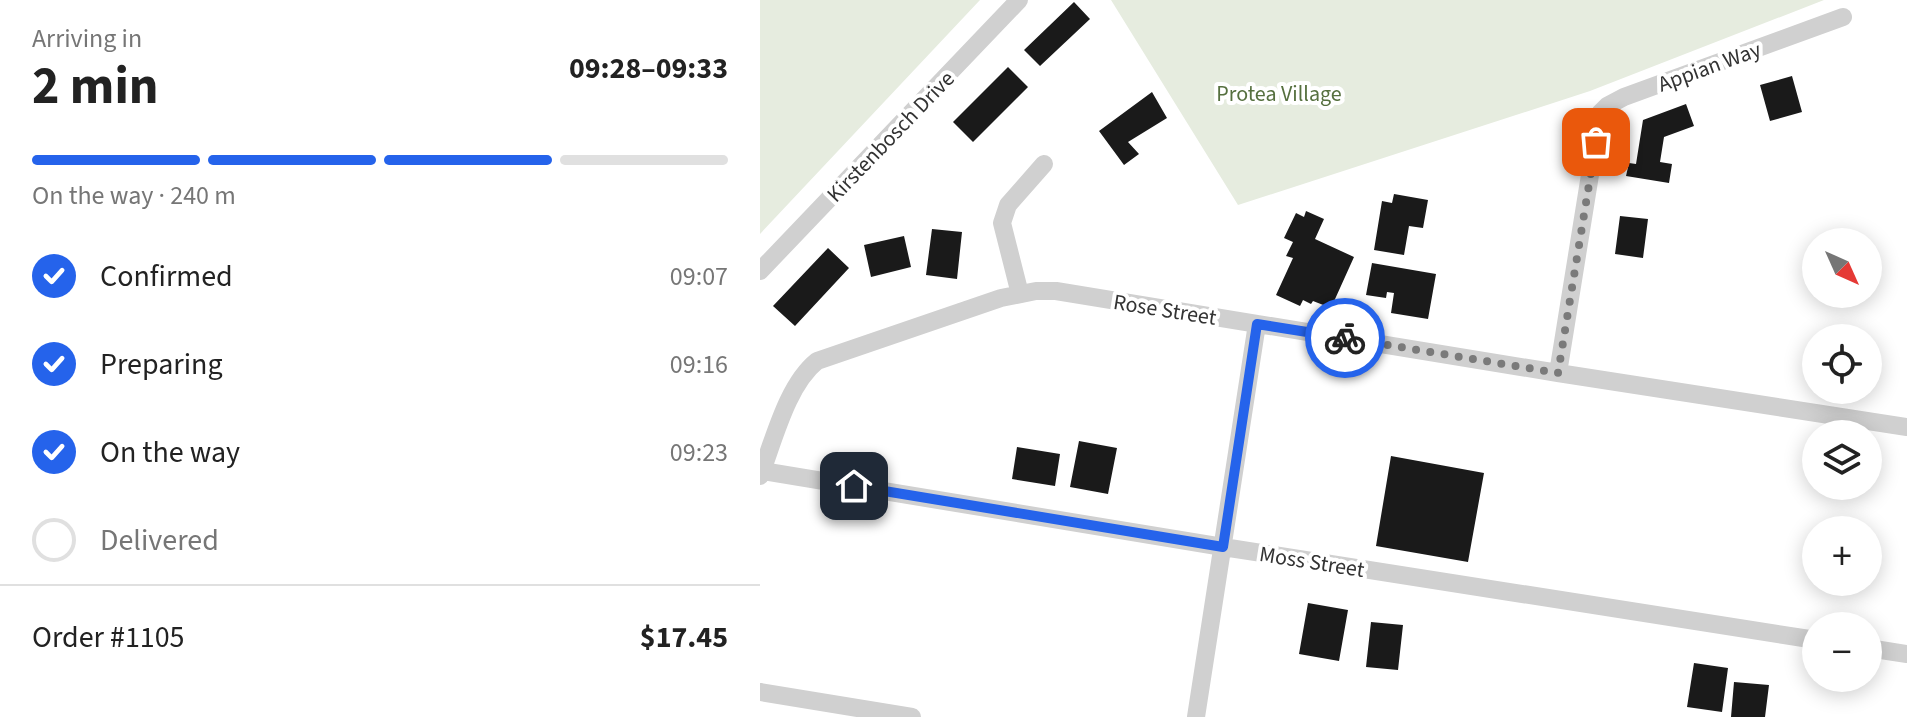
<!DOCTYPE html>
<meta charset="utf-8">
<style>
body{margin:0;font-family:"Source Sans 3",sans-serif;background:#f6f6f6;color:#222;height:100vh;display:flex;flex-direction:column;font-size:30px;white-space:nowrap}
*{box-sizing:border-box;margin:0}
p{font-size:26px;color:#767676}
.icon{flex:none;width:44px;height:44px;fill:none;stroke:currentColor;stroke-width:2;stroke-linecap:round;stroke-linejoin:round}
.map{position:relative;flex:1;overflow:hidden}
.side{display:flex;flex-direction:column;background:#fff;width:760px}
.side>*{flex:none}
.needle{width:52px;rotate:135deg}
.buttons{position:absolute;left:1042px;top:228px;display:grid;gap:16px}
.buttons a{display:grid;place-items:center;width:80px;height:80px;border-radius:50%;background:#fff;box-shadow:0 4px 20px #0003;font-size:40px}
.pin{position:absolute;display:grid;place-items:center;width:68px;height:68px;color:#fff;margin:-34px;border-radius:16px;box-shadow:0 4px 12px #0006}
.courier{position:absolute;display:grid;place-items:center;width:80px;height:80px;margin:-40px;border:6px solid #2563eb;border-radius:50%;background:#fff;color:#222;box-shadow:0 2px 10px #0007}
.summary em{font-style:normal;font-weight:700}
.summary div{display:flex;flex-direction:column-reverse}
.summary{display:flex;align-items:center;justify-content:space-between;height:136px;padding:0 32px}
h1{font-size:52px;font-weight:700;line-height:60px}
.bar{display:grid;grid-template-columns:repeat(4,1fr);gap:12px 8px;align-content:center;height:96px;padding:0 32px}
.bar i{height:10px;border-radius:6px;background:#e0e0e0}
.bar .on{background:#2563eb}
.bar p{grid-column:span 4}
.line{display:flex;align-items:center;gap:20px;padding:0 32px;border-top:2px solid #e0e0e0}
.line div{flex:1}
ol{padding:0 32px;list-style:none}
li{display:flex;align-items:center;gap:24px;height:88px}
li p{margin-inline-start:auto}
li .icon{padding:8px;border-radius:50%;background:#2563eb;color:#fff;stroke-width:4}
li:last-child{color:#767676}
li i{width:44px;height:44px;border:4px solid #e0e0e0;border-radius:50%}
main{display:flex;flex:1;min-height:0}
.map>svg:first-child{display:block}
.green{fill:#e6ecdf}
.building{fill:#1a1a1a}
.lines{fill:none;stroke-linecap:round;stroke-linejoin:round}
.minor{stroke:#d0d0d0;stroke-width:18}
.done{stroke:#7a7a7a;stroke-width:8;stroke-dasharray:0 14.4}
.route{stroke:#2563eb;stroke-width:10}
.labels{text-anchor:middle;stroke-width:8;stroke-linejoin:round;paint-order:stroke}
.street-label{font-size:22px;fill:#333;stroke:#fff}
.park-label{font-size:22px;fill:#56703f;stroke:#fff}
</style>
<main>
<section class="side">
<div class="summary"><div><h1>2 min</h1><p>Arriving in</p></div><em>09:28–09:33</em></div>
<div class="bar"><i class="on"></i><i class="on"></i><i class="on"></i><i></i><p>On the way · 240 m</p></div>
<ol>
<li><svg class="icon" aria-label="check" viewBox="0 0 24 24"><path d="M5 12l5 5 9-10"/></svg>Confirmed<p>09:07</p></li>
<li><svg class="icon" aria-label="check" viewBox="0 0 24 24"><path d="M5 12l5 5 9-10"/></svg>Preparing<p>09:16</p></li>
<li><svg class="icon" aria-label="check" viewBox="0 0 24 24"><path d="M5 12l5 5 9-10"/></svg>On the way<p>09:23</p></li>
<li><i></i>Delivered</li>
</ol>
<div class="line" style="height:104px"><div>Order #1105</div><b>$17.45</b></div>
</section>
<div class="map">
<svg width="1147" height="717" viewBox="0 0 1147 717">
<rect width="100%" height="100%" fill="#fff"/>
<path class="green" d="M0 0H220L0 234Z
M351 0H1064L830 91 478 205Z"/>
<path class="building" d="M314 2 330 19 280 66 264 50Z
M248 67 268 87 213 142 193 122Z
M1032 76 1042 112 1010 121 1000 85Z
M392 92 407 118 368 142 379 154 364 165 339 131Z
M926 104 934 126 904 137 900 162 912 164 909 183 866 176 869 163 876 164 883 120Z
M634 194 668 200 663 228 649 226 644 255 614 250 622 201 632 203Z
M546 211 564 219 555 239 594 257 571 308 553 301 551 304 543 300 540 306 516 295 533 258 526 256 533 242 524 238 536 213 544 217Z
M860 216 888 219 883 258 855 254Z
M172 229 202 232 197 279 166 275Z
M144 236 151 267 111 277 104 245Z
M68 248 89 268 35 326 13 306Z
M612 263 676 274 668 319 631 313 634 293 627 292 626 298 606 295Z
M319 441 357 448 348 494 310 487Z
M257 447 300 454 295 486 252 479Z
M631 456 724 473 708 562 616 546Z
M548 603 588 610 579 661 539 654Z
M611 622 643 625 638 670 606 667Z
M934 663 968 668 962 712 927 707Z
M974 682 1009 685 1005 717H971Z"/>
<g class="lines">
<path class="minor" d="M0 271 259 0
M260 294 242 223 248 205 284 164
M798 373 840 113 847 106 864 97 1083 17
M2 471 463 547 1056 640
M0 476C14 440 27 385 57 361L241 298 276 291H296L798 373 1147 427
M1108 648 1147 654
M0 692 152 717
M436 717 497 324"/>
</g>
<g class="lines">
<path class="done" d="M585 338 798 373 836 142"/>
<path class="route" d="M94 486 463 547 497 324 585 338"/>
</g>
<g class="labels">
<g class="street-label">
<text transform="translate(949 66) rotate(-20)" y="8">Appian Way</text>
<text transform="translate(130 136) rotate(-46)" y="8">Kirstenbosch Drive</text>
<text transform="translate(405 309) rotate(9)" y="8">Rose Street</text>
<text transform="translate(552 561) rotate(9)" y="8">Moss Street</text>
</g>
<g class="park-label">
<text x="519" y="101">Protea Village</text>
</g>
</g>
</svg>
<div class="buttons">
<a><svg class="needle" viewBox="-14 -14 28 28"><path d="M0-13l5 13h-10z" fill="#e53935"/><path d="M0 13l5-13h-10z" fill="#767676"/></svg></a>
<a><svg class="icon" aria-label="locate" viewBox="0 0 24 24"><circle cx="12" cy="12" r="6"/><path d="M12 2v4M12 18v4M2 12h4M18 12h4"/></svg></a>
<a><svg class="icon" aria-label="layers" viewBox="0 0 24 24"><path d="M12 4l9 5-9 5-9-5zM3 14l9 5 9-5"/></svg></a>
<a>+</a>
<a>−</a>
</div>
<div class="pin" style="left:836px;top:142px;background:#ea580c"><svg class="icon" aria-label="bag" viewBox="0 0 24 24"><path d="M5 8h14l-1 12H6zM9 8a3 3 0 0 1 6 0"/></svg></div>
<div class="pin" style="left:94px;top:486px;background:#1f2937"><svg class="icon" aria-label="home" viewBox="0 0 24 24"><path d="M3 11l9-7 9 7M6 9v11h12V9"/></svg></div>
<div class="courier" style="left:585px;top:338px"><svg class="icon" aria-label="bike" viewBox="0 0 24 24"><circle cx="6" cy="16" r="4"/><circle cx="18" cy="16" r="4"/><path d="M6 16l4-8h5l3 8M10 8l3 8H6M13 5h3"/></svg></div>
</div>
</main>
